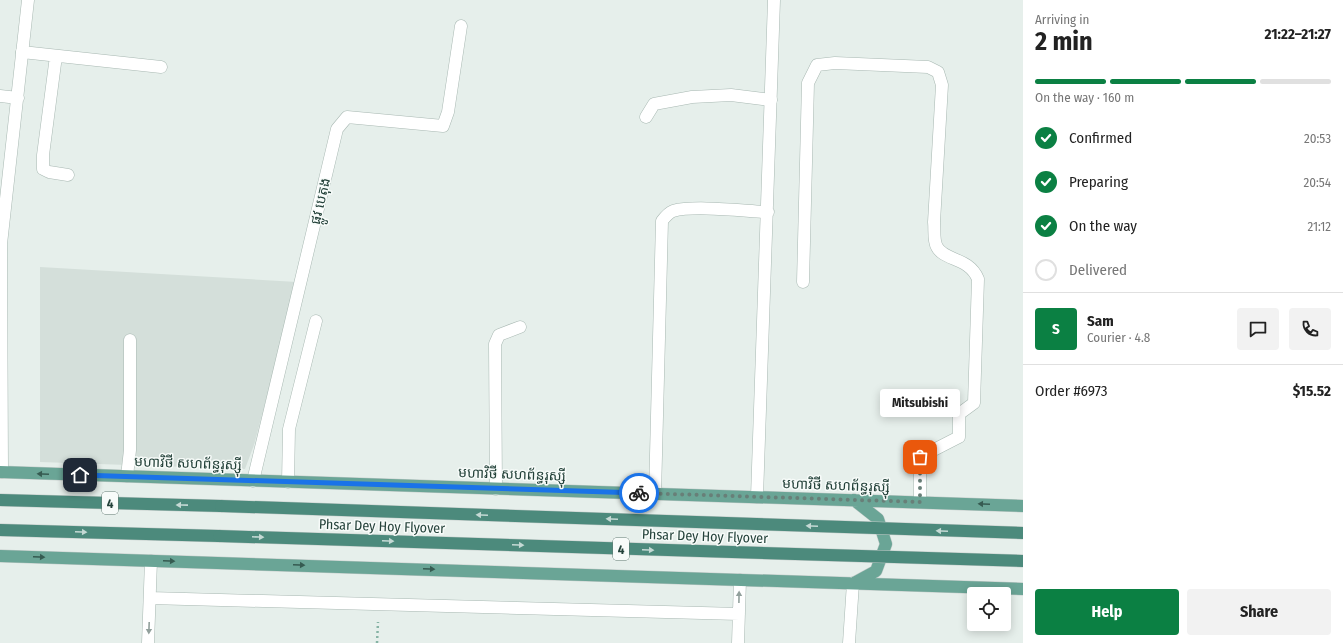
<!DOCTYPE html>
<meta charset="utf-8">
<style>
body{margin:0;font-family:"Fira Sans Condensed","Noto Sans Khmer",sans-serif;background:#f2f2f2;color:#222;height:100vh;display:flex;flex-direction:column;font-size:15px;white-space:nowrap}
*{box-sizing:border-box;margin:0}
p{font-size:13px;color:#767676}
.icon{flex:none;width:22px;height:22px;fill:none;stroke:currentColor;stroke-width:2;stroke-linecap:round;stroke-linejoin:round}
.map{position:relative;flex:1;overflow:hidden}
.sheet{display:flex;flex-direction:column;background:#fff;width:320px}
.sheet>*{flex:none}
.tools{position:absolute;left:967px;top:587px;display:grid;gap:8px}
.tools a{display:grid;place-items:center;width:44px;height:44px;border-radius:4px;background:#fff;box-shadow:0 2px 10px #0003;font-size:20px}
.pin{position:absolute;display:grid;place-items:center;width:34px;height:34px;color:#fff;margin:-17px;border-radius:8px;box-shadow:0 2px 6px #0006}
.courier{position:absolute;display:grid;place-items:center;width:40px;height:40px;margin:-20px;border:3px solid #1a73e8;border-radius:50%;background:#fff;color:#222;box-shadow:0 1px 5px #0007}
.bubble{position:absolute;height:28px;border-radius:4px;background:#fff;box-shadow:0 2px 10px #0003;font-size:13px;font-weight:700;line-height:28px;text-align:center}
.summary em{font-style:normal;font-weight:700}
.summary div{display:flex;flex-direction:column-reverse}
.summary{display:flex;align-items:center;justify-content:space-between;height:68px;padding:0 12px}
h1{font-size:26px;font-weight:700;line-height:30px}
.bar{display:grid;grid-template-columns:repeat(4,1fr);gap:6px 4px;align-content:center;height:48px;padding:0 12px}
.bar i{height:5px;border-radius:3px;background:#e0e0e0}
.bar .active{background:#0b8043}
.bar p{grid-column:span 4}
.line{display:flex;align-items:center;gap:10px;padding:0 12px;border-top:1px solid #e0e0e0}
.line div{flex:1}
.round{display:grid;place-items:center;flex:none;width:42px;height:42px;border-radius:4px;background:#f2f2f2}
ol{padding:0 12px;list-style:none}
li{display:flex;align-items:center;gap:12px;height:44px}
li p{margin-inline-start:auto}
li .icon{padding:4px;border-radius:50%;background:#0b8043;color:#fff;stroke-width:4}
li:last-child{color:#767676}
li i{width:22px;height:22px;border:2px solid #e0e0e0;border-radius:50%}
.action{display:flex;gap:8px;margin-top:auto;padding:8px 12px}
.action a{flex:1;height:46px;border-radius:4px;background:#0b8043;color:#fff;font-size:16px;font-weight:700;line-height:46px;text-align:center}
.action a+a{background:#f2f2f2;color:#222}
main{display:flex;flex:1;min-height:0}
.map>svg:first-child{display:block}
.built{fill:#d4dfda}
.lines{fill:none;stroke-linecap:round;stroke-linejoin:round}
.service-casing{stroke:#a8b8b2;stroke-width:13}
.minor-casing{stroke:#a8b8b2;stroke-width:13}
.primary-casing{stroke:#c2cac8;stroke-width:13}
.trunk-casing{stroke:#c2cac8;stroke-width:13}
.path{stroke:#86b3a5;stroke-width:2.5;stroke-dasharray:2 3;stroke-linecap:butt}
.service{stroke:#fff;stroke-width:12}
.minor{stroke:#fff;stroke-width:12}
.primary{stroke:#6aa596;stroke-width:12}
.trunk{stroke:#4c8a7c;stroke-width:12}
.trunk-bridge-casing{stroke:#c2cac8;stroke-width:13;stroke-linecap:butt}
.trunk-bridge{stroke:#4c8a7c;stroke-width:12}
.oneway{fill:#365b51}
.oneway2{fill:#c4d9d4}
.oneway3{fill:#92a09c}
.done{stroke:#687f78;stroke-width:4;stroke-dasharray:0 7.2}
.route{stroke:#1a73e8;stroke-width:5}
.labels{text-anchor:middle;stroke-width:3;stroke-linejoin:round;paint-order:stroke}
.shield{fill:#f7fbf9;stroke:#637a73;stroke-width:1}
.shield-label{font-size:13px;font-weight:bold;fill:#24423a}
.street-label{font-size:14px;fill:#24423a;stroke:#f7fbf9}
</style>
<main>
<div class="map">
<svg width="1023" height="643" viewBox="0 0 1023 643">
<rect width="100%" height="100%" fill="#e6efeb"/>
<path class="built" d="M40 267 297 282 254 445 245 469 40 462Z"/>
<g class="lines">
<g class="service-casing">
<path id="service" d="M22 52 161 67
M56 56 43 155V169L49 172 68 175
M646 117 654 104 692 97 731 95 771 100
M803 282 808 83 817 65 835 63 928 67 938 72 942 85 934 222C935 231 933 240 937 247 944 261 969 257 978 279L974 403 959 414V437L920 457V502
M127 476 130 450V340
M288 482 289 429 316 321
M496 489 495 344 499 335 520 327
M150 598 739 614
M148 643 151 561
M738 643 740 580"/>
</g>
<g class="minor-casing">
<path id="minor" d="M0 96 18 98
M2 472 1 244 28 0
M253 481 337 129 347 117 443 126 448 112 461 26
M655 494 662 221C665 217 668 213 673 211 694 205 744 211 768 212
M757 497 774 0
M849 643 853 583"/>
</g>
<g class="primary-casing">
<path id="primary" d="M0 472 1023 506
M854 500 878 519 886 544 876 571 854 583
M0 556 1023 589"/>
</g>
<g class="trunk-casing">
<path id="trunk" d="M0 500 221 506
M0 530 219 536"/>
</g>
<path class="path" d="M377 643 378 622"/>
<use href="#service" class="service"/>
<use href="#minor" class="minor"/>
<use href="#primary" class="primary"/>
<use href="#trunk" class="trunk"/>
<g class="trunk-bridge-casing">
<path id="trunk-bridge" d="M221 506 1023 533
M219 536 1023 561"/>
</g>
<use href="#trunk-bridge" class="trunk-bridge"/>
</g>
<defs><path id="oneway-solid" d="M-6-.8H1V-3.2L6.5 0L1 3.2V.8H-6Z"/></defs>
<g class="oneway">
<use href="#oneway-solid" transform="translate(43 474) rotate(-178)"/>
<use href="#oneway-solid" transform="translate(984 504) rotate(-178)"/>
<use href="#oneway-solid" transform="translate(39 557) rotate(2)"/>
<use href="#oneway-solid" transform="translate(169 561) rotate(2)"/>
<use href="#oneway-solid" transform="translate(299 565) rotate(2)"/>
<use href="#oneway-solid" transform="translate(429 569) rotate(2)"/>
</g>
<g class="oneway2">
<use href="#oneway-solid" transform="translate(182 505) rotate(-179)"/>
<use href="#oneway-solid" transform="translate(482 515) rotate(-178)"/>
<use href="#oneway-solid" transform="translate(612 519) rotate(-178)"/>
<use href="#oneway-solid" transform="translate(812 526) rotate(-178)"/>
<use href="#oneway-solid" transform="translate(942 531) rotate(-178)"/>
<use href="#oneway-solid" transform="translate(81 532) rotate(2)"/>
<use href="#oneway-solid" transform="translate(258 537) rotate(2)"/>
<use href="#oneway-solid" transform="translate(388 541) rotate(2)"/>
<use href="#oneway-solid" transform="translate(518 545) rotate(2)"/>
<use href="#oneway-solid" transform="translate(648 550) rotate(2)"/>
</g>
<g class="oneway3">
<use href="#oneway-solid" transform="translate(739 597) rotate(-89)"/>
<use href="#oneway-solid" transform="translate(149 628) rotate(92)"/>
</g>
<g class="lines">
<path class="done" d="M639 493 920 502V457"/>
<path class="route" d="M80 475 639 493"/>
</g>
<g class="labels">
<g class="shield">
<rect x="102" y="492" width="16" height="22" rx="3"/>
<rect x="613" y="538" width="16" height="22" rx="3"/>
</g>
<g class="shield-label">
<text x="110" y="508">4</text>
<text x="621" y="554">4</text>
</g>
<g class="street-label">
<text transform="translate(320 201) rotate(-77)" y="5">ផ្លូវ បេតុង</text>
<text transform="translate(188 463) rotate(2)" y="5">មហាវិថី សហព័ន្ធរុស្ស៊ី</text>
<text transform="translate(512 474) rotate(2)" y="5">មហាវិថី សហព័ន្ធរុស្ស៊ី</text>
<text transform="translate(836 485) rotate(2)" y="5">មហាវិថី សហព័ន្ធរុស្ស៊ី</text>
<text transform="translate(382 526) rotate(2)" y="5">Phsar Dey Hoy Flyover</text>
<text transform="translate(705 536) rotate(2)" y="5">Phsar Dey Hoy Flyover</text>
</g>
</g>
</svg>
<div class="tools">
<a><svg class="icon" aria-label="locate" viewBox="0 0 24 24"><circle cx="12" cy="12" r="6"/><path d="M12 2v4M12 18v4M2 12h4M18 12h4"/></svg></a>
</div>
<div class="pin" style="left:920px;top:457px;background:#ea580c"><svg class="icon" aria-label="bag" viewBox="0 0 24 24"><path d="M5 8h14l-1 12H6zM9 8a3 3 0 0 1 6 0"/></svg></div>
<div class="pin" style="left:80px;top:475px;background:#1f2937"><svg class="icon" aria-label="home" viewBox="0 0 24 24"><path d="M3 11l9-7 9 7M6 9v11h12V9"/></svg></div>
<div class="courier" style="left:639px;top:493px"><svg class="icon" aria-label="bike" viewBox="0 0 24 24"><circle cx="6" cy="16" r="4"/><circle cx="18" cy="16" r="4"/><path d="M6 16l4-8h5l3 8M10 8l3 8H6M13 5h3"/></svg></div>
<div class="bubble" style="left:880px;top:389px;width:80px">Mitsubishi</div>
</div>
<section class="sheet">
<div class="summary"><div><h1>2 min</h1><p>Arriving in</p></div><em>21:22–21:27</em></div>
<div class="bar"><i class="active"></i><i class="active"></i><i class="active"></i><i></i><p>On the way · 160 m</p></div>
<ol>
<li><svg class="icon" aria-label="check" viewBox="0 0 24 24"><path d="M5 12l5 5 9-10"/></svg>Confirmed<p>20:53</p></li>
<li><svg class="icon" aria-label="check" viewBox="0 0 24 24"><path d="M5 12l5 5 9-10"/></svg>Preparing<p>20:54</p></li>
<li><svg class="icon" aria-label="check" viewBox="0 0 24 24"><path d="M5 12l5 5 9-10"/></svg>On the way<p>21:12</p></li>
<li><i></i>Delivered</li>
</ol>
<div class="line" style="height:72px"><b class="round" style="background:#0b8043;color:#fff">S</b><div><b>Sam</b><p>Courier · 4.8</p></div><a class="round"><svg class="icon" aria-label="chat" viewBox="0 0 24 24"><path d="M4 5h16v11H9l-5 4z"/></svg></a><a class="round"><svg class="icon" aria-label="phone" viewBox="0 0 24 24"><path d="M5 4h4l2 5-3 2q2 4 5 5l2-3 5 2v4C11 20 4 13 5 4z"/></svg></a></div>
<div class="line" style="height:52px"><div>Order #6973</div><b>$15.52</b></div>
<div class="action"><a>Help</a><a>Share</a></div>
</section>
</main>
